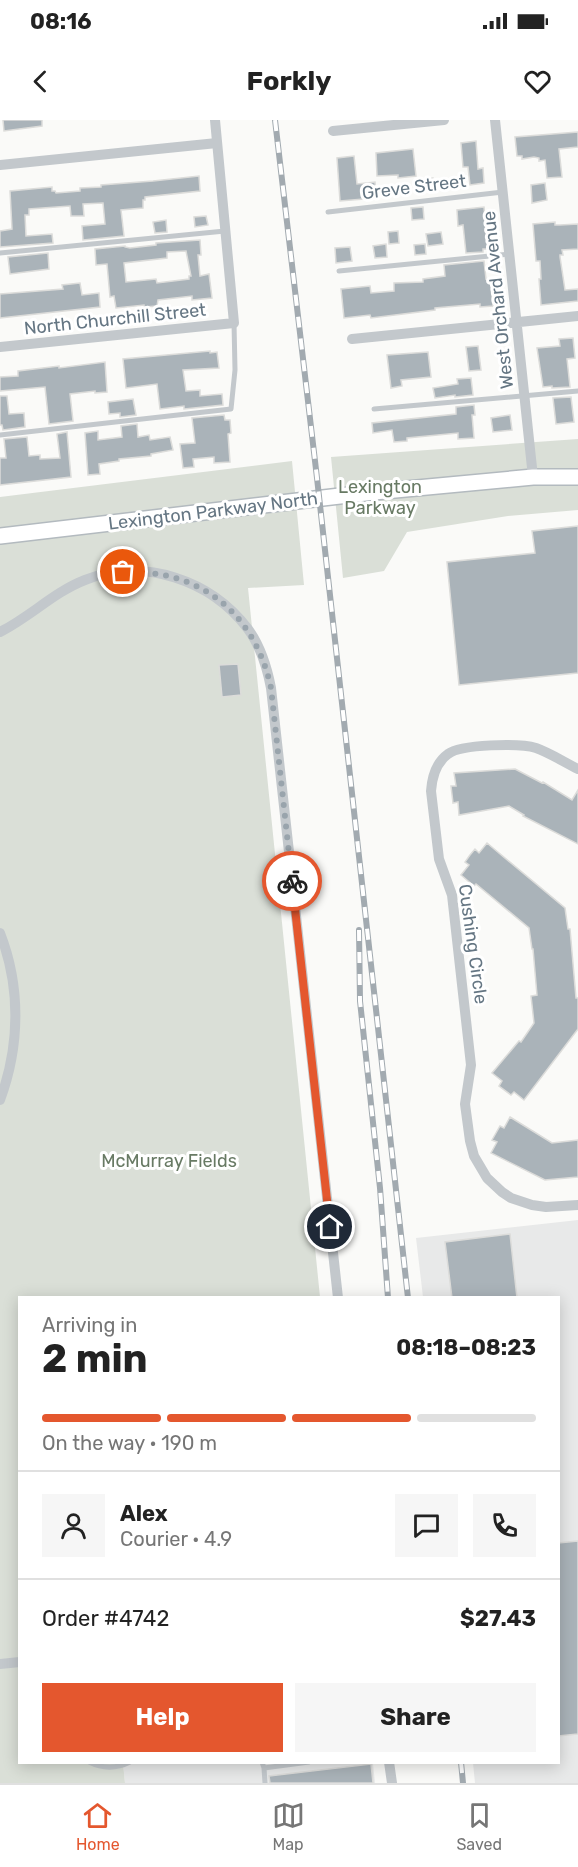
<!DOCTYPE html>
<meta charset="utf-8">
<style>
body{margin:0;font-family:Rubik,sans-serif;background:#f6f6f6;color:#222;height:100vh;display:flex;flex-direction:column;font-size:22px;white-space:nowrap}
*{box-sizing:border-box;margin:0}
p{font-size:20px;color:#767676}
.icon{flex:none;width:33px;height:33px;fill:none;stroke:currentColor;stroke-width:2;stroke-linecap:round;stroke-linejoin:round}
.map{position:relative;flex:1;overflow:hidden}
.panel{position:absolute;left:18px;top:1176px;width:542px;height:468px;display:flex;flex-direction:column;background:#fff;border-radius:0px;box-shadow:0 3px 15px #0003}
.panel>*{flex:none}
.pin{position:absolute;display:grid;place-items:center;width:51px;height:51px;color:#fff;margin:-26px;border:3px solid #fff;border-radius:50%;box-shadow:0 2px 6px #0007}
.courier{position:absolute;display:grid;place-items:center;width:60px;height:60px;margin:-30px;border:4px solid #e4572e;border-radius:50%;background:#fff;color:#222;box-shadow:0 2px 8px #0007}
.head em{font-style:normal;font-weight:700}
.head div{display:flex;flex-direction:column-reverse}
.head{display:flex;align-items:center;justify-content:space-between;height:102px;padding:0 24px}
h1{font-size:39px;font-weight:700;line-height:45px}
.bar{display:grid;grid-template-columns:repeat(4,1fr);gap:9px 6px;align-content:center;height:72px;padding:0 24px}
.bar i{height:8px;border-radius:4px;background:#e0e0e0}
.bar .selected{background:#e4572e}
.bar p{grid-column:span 4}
.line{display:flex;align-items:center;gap:15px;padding:0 24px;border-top:2px solid #e0e0e0}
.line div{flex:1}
.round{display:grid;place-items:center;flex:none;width:63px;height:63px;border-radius:0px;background:#f6f6f6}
.cta{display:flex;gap:12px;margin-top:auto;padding:12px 24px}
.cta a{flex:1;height:69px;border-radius:0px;background:#e4572e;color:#fff;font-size:24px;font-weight:700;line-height:69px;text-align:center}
.cta a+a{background:#f6f6f6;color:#222}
.status{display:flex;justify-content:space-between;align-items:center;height:42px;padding:0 30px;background:#fff;direction:ltr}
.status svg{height:16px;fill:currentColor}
header{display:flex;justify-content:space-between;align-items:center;height:78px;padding:0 24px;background:#fff;font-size:27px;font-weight:700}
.tab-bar{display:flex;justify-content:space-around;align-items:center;height:84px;border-top:2px solid #e0e0e0;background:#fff;font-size:16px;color:#767676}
.tab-bar a{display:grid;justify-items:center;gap:3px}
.tab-bar .selected{color:#e4572e}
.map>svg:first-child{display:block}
.built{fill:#e8e9e9}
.green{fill:#dadfd7}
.building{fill:#aab3b9;stroke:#dcdcda;stroke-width:1.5;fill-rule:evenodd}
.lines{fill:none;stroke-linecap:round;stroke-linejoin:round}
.secondary-casing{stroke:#b3babf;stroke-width:18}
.service{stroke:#c3c8cc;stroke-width:5}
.minor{stroke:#c3c8cc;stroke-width:10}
.secondary{stroke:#fff;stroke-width:15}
.rail-casing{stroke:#a2aab0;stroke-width:6}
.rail{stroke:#fff;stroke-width:4;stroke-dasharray:11;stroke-linecap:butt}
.done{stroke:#99a4ac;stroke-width:6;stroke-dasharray:0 10.8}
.route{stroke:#e4572e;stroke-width:8}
.labels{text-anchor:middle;stroke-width:6;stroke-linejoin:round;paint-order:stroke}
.street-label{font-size:18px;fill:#657683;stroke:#fff}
.park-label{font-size:18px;fill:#687a64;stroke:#fff}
</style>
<div class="status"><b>08:16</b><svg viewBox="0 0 49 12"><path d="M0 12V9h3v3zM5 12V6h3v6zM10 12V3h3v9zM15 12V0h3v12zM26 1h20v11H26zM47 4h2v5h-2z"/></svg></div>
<header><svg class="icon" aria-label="back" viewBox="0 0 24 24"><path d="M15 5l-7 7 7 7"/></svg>Forkly<svg class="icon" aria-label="heart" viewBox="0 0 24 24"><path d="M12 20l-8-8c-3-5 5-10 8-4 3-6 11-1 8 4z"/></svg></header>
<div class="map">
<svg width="578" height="1663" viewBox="0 0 578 1663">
<rect width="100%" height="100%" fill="#fafaf8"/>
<path class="built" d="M578 1100V1663H475L473 1643 558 1642V1178L423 1177 416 1118Z
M123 1643H373L375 1663H125Z"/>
<path class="green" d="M578 319V390L508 396 407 412 384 451 343 458 331 337Z
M292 341 304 465 248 468 320 1177 20 1178V1642L123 1643 125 1663H0V377Z"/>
<path class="building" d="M3 0H42V6L4 11Z
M578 12V27L559 29 562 57 547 58 545 40 539 41V38L534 37 522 39V36H517L515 17Z
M476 21 478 49 483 48 484 63 470 65 468 47H463L461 23Z
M413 29 416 56 398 58V55L377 56 376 33Z
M354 36 357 64 375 62 376 78 340 81 337 38Z
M199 56 200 71 145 77V80H143V88L121 90 124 116 83 120 82 106 105 104 103 83 83 84 84 96H71L70 86 29 89V95H25L26 116 52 114 53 123 0 127V111L12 109 10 71 52 67V71H55L56 73 80 71V68L101 67V65L153 61Z
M433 58 435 70 422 71 421 59Z
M545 63 547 80 532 83 531 65Z
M423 87 424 99 412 100 411 88Z
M484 87 488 129H483V132L466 133 463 105 458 106 457 90Z
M206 96 208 105 195 107 194 97Z
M166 100 167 112 155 113 153 102Z
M555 102V105H560L578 104V129L562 130 563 135H560V137L565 170 578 169V181L541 185 539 159H541L540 141H536L533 104Z
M398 111 399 123 389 124 388 112Z
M441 112 443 124 428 126 426 114Z
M200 120 201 135H198L200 156 209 154 212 178 192 180V176L158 180 157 186 144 187V185L116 188 114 176 110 177 107 144 96 145 95 129 125 126V127L130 128 156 125V123ZM186 131 191 156H189V159L157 163 156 159 126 162 124 143 167 138V132Z
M386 124 387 137 375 138 373 126Z
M425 124 426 134 415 135 414 125Z
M350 127 352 141 336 143 335 128Z
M48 133 49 149 10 154 8 137Z
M484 141 486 159 490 158 493 186 480 187V184L435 188V190L371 198 370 195 344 198 341 169 370 166 371 173 394 171V163L423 162V159L445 156 444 145Z
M80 163 82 175 99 173 100 187 0 198V174L63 169 62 165Z
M573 218 575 238 567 239 570 267 552 268V266L543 267 537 228 560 226 559 219Z
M478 226 481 250 469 251 466 227Z
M210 231V233L217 232 219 248 183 250 186 271 200 270V276L222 274 223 285 184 289V286L160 289 157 264 126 268 123 239Z
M428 232 431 257 401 260 402 266 391 268 387 235Z
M105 242 107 272 95 273V271L70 274 73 301 49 304 45 267 0 271V257L18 256V251L59 246V248Z
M471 258 473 275 455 277V275L435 278 433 268 458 264 457 259Z
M0 276H7L9 294 24 293 25 307 3 310 2 305H0Z
M571 277 574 302 556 304 553 278Z
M133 279 136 295 120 297V293L109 294 108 282Z
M474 285 475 295H472L474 318 458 319V313L407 318V321L394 322 392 310 373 313 372 303 456 294V287Z
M224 295 225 300H230L231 313 228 314 230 342 214 343V337L193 339 194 347 183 348 180 324 195 323 192 298Z
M510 295 512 310 493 312 491 298Z
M137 304 138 317 149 315 150 320 170 317 173 330 151 334V336L119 339V341L99 344 100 354 88 355 85 313 98 311V320L122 317 121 306Z
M67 312 71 357 0 365V338H6L4 319 27 317 29 336 40 335V339L60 338 57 314Z
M578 406V553L459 565 447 442 535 433 532 411Z
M238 544 241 575 222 577 219 545Z
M515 649 542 663 543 662 572 680 578 670V724L523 696 524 695 509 686 459 695 458 682 453 683 451 666H456L454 653Z
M487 723 565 788 568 809H570L576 878H578V909L524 980 514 972 511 975 499 966 502 961 492 953 519 921 521 922 534 903 531 876 537 875 533 829H532L529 808 476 764 474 766 461 755 469 745 465 742 470 735 475 729 479 733Z
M510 997 552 1023 578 1020V1057L545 1060 491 1033 497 1022 492 1020 500 1006 504 1008Z
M510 1114 517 1178H452L445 1122Z
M578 1421V1614L558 1616V1423Z
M371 1644 373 1663H270L269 1656Z"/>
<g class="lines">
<g class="secondary-casing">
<path id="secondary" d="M0 416 374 372 533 357H578"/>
</g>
<path class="service" d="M328 92 503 72
M0 133 225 111
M339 151 510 134
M374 289 578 271
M0 315 231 289 235 250 234 203
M89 1642C103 1649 116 1649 130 1642
M262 1642 264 1648 265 1663
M264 1648 309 1642"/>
<path class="minor" d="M495 0 533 357
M333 11 444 0
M0 45 217 23
M352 219 578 196
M0 227 234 203 215 0
M0 512C30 497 54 472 85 460 144 437 211 460 248 509 261 527 267 547 271 568L338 1178
M578 649C564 642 550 633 536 628 520 623 461 624 448 634 437 642 432 657 431 671L439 739 452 775 471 945 465 984 470 1021 474 1036 487 1058 502 1072 511 1078 532 1085 546 1087 578 1085
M0 813C21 867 20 926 0 980
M0 1544 20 1542
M389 1642 392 1663"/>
<use href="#secondary" class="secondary"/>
<g class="rail-casing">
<path id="rail" d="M275 0 317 358 408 1178
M359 810 360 881 380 1068 388 1178
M461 1642 463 1663"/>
</g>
<use href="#rail" class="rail"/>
</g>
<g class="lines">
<path class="done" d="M123 452C200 449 255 493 271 568L292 761"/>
<path class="route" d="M292 761 330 1107"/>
</g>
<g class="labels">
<g class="street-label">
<text transform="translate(414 67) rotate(-7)" y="6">Greve Street</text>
<text transform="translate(498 180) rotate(-96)" y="6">West Orchard Avenue</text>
<text transform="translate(115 199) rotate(-6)" y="6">North Churchill Street</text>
<text transform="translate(213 391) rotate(-7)" y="6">Lexington Parkway North</text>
<text transform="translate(473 824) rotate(82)" y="6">Cushing Circle</text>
</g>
<g class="park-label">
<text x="380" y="373">Lexington<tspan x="380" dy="21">Parkway</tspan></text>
<text x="169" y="1047">McMurray Fields</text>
</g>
</g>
</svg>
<div class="pin" style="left:123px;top:452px;background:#ea580c"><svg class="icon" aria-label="bag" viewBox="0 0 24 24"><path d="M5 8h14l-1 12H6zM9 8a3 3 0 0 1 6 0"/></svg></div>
<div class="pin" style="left:330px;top:1107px;background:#1f2937"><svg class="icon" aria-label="home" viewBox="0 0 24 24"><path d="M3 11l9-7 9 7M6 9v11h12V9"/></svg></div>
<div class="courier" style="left:292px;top:761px"><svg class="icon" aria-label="bike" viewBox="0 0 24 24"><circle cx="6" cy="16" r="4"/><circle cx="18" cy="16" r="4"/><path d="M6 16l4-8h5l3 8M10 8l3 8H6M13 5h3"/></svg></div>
<section class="panel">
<div class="head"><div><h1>2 min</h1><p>Arriving in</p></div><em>08:18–08:23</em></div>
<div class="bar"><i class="selected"></i><i class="selected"></i><i class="selected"></i><i></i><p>On the way · 190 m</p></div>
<div class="line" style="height:108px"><a class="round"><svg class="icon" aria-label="person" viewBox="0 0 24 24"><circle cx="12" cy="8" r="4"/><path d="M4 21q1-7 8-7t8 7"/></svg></a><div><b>Alex</b><p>Courier · 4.9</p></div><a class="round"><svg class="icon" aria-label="chat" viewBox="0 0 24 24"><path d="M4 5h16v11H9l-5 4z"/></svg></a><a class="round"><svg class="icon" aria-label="phone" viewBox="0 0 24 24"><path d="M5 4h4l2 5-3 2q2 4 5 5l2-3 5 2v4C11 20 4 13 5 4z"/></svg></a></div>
<div class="line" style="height:78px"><div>Order #4742</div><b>$27.43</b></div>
<div class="cta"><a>Help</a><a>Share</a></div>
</section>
</div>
<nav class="tab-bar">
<a class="selected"><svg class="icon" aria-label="home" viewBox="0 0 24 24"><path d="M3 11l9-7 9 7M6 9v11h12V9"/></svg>Home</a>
<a><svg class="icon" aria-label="map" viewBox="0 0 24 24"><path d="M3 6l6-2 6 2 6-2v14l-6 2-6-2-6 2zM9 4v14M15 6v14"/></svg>Map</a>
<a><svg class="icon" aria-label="saved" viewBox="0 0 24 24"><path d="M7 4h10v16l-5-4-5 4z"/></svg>Saved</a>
</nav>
